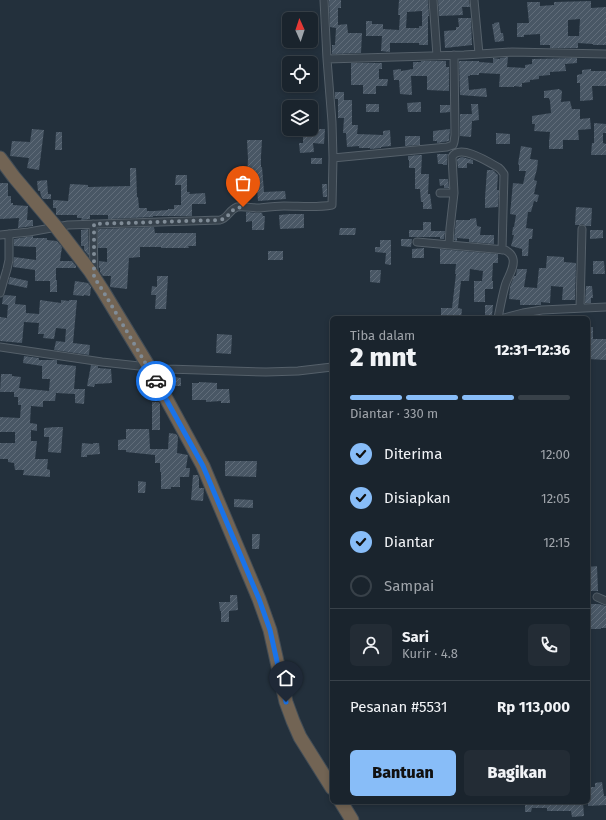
<!DOCTYPE html>
<html lang="id">
<meta charset="utf-8">
<style>
body{margin:0;font-family:"Fira Sans",sans-serif;background:#232c35;color:#f1f3f6;height:100vh;display:flex;flex-direction:column;font-size:15px;white-space:nowrap}
*{box-sizing:border-box;margin:0}
p{font-size:13px;color:#9fa4aa}
.icon{flex:none;width:22px;height:22px;fill:none;stroke:currentColor;stroke-width:2;stroke-linecap:round;stroke-linejoin:round}
.map{position:relative;flex:1;overflow:hidden}
.sheet{position:absolute;left:330px;top:316px;width:260px;height:488px;display:flex;flex-direction:column;background:#1a242d;border-radius:6px;box-shadow:0 2px 6px #0003,0 0 0 1px #384149}
.sheet>*{flex:none}
.needle{width:26px;rotate:357deg}
.tools{position:absolute;left:282px;top:12px;display:grid;gap:8px}
.tools a{display:grid;place-items:center;width:36px;height:36px;border-radius:6px;background:#1a242d;box-shadow:0 2px 6px #0003,0 0 0 1px #384149;font-size:20px}
.pin{position:absolute;display:grid;place-items:center;width:34px;height:34px;color:#fff;margin:-41px -17px;border-radius:50% 50% 50% 0;rotate:-45deg;box-shadow:0 0 4px #0007}
.pin .icon{rotate:45deg}
.courier{position:absolute;display:grid;place-items:center;width:40px;height:40px;margin:-20px;border:3px solid #1a73e8;border-radius:50%;background:#fff;color:#222;box-shadow:0 1px 5px #0007}
.head em{font-style:normal;font-weight:800}
.head div{display:flex;flex-direction:column-reverse}
.head{display:flex;align-items:center;justify-content:space-between;height:68px;padding:0 20px}
h1{font-size:26px;font-weight:800;line-height:30px}
.bar{display:grid;grid-template-columns:repeat(4,1fr);gap:6px 4px;align-content:center;height:48px;padding:0 20px}
.bar i{height:5px;border-radius:3px;background:#384149}
.bar .selected{background:#88bdf8}
.bar p{grid-column:span 4}
.line{display:flex;align-items:center;gap:10px;padding:0 20px;border-top:1px solid #384149}
.line div{flex:1}
.round{display:grid;place-items:center;flex:none;width:42px;height:42px;border-radius:6px;background:#232c35}
ol{padding:0 20px;list-style:none}
li{display:flex;align-items:center;gap:12px;height:44px}
li p{margin-inline-start:auto}
li .icon{padding:4px;border-radius:50%;background:#88bdf8;color:#111;stroke-width:4}
li:last-child{color:#9fa4aa}
li i{width:22px;height:22px;border:2px solid #384149;border-radius:50%}
.action{display:flex;gap:8px;margin-top:auto;padding:8px 20px}
.action a{flex:1;height:46px;border-radius:6px;background:#88bdf8;color:#111;font-size:16px;font-weight:800;line-height:46px;text-align:center}
.action a+a{background:#232c35;color:#f1f3f6}
.map>svg:first-child{display:block}
.building{fill:url(#building-hatch);fill-rule:evenodd}
.lines{fill:none;stroke-linecap:round;stroke-linejoin:round}
.street-casing{stroke:#55606a;stroke-width:9}
.highway-casing{stroke:#424d57;stroke-width:15}
.street{stroke:#37424c;stroke-width:7}
.highway{stroke:#726454;stroke-width:13}
.done{stroke:#808c97;stroke-width:4;stroke-dasharray:0 7.2}
.route{stroke:#1a73e8;stroke-width:5}
</style>
<div class="map">
<svg width="606" height="820" viewBox="0 0 606 820">
<defs>
<pattern id="building-hatch" width="6" height="6" patternUnits="userSpaceOnUse"><rect width="6" height="6" fill="#495765"/><path d="M-1 1l2-2M0 6l6-6M5 7l2-2" fill="none" stroke="#616d7a"/></pattern>
</defs>
<rect width="100%" height="100%" fill="#23303c"/>
<path class="building" d="M329 0H341V8H338V25L347 24 348 33H362L361 53 332 54V45H335L336 28 330 27Z
M399 0H428L429 16H428V45H419V43H390V52L381 51 382 36H366V21H372V24H383V29L399 30 400 15H398ZM422 11V26H419V28H406L407 12Z
M438 0H469L470 7H462L463 15 439 16Z
M591 1V8L606 7V45H593V44L578 43V48H550V45H540V34L524 35V37H517V23H529L527 2H540V6L554 5V2ZM580 19 579 36H568V20Z
M458 18H471L472 45 445 48 444 31 456 30V27H459Z
M499 22 501 33H503L504 41 495 42 492 24H494V23Z
M508 57 507 67 525 68V65L532 64V59L577 58V63L565 64 566 71 550 72V75L539 76V79L530 80V82L522 83V87L514 86V87H499L500 74 479 73V75H470V76H468L469 90 486 88 487 97 460 95 459 61H479V62L493 63V58L500 59V58Z
M421 61H446V67H449V91L427 90V76H411L412 95 400 94 399 80H394L393 70 401 69V71L413 69V62H421Z
M351 63H382V69H379V79H388L387 86H376V94H363V85H351Z
M591 69V71H606V86H592L593 100 580 101V83H577V75L582 74V70Z
M559 89 562 91 561 102 570 101 572 109H580V119L590 118 591 129 578 130 579 140H563V149H549V142L550 132 534 131 535 124H532V116L551 113 550 101 549 98H544V91Z
M335 92H344V100H352V125H358L357 134 383 135V131L390 130 391 146 381 147V148L370 149V148H359V146L347 147 346 133H343L344 118H338V99H335Z
M421 102V112H408L407 103Z
M366 104H379V112H366Z
M471 104H478L479 120 472 121 471 137 460 136V114H472Z
M440 105H450V112L440 113Z
M594 123 606 124V133H603V143L606 144V155H591L592 143H594Z
M32 129 44 130 39 170 27 168 29 158 10 156 12 141 30 142Z
M303 129H325L324 144 313 143 314 152 300 153 299 143H303Z
M450 129 449 141 437 143V141H433V131Z
M56 132H62V150H55Z
M496 133 510 134V144H496Z
M405 136H420V145L405 146Z
M247 140H262L261 156V167H262L264 192 285 191 286 199 258 201 256 175H247L248 159Z
M521 146 532 148 530 159 538 160 537 169 534 180 537 181 534 194 539 195 537 202 534 201 531 212H528L526 228 533 229 532 239H529L528 256H522V249L511 246 514 235H512L513 227H514L516 215 510 214 513 183 523 184 526 171H519V165L518 164Z
M437 154H448L447 157V165H443V164H438Z
M419 155H422L421 174H429L428 194H430L432 209H423V202H421L420 189H415V168H409V160H408V156Z
M462 157 473 160V164L467 163V168H458L457 159Z
M311 158H322V164H311Z
M130 168H136L137 197H138L139 208H147V211H154L168 210V209H174V205H181V185H175L176 175H187V192H190L189 194 205 193 206 204H192V216H153V217L108 219V215H90V219L81 220 82 218H77V215H56V208H53V200L68 201 70 184 88 185V187L130 186Z
M487 170H493L498 175 497 190H499L498 207 485 208V198Z
M439 179H448L449 188H444V185L440 186Z
M47 180 48 194H51V199H43L41 196 40 191H38L37 181Z
M0 183H8V196H11V203H13V205L28 206 27 220H33V226L18 228 19 218 0 219Z
M322 184H327V197H323Z
M576 207 592 208 591 226H585L583 224 579 225H575Z
M246 212 262 213 263 216H265L264 230H252V221L246 222Z
M290 214H304V228L280 229 279 215Z
M476 218 477 226 481 227 480 235H494V244L469 242V239L457 238V241L454 240 456 220H470V219Z
M423 222H431V231H445L444 239H440V237H409V230H423Z
M154 227 155 233H196V246H188L189 248H161V247H140V257L129 258 127 289 110 287 111 276H103L100 272V268H99V261L107 262V248H98V229Z
M340 228H356L355 235H339Z
M88 229 89 256 84 250V246H81V230Z
M590 230H603V238L590 239Z
M33 236V238H47V240L57 241 62 247 60 261H72L76 266V268H56V280H57V292H50V281H35V270L13 267 14 257 36 260V247L14 246V239Z
M401 239H412L411 247 401 246Z
M380 240H391V265L385 264 386 253 375 252V247H380Z
M424 248V258H412V249Z
M440 249 498 254V263H493L492 281H493V289H485V302H474V281H482L483 271 470 269 469 281H461L458 308 462 309 461 318H453V316H441V308H452L456 274H455L456 264H440Z
M268 251H283V260H268Z
M547 256 564 257V262L576 263 575 300H562L563 287 551 286 550 303 541 302V305H520V300L509 299 510 287 514 276H516L517 269H527L524 287 537 288 539 268H546Z
M593 261H604L605 274H593Z
M370 270H381L380 283 370 282Z
M157 276H168L166 309H155L156 295H151L152 286 157 287Z
M10 277 28 281 27 288 8 284Z
M75 281 88 283 91 287 90 296 84 295V296L73 295Z
M586 286H592L593 298H591V303H585Z
M5 295 16 296 15 304 26 305V313L39 314 40 300 61 303V300L69 301V300H77L73 343 90 345 89 355 54 350 56 341 65 342 66 329 56 328 54 339 43 338 44 334H38L39 323 24 322 22 343 0 341V317L7 318 8 305 2 304 3 297Z
M485 305H493L492 316H485Z
M588 327H593V339H606V360L588 359Z
M217 334 232 335 231 354 216 353Z
M24 356 39 358V360H57V364L76 366 74 389H85L84 404 75 403V394L56 393 55 401H43V407L31 406 30 423 37 424V431L31 430V441H37L35 459H48L47 469 50 470V477L23 475 24 470H15L14 463 8 462V459H0V443H15V432H0V417L20 418 21 405H18V397H14V392H0L1 374H12V376L21 377 19 388 49 391 50 379H42V366L23 363Z
M91 365 98 366V368L111 369 112 383 95 384 94 387 87 386Z
M169 376 181 378V386H173V385L168 384Z
M199 382 217 383V389H229L230 403H221V401L206 402V400H192V383H199Z
M152 402H159L160 404V430H152Z
M56 427H63L61 453 48 452 49 437H44V428Z
M126 429H149L150 449H168L169 433 176 434 178 437 177 453 188 455 186 468H190L189 477H180V487H171V489H161V472H160V463H155V455L126 452V450H118V440L126 439Z
M82 443 93 444V443H99L100 454 87 455V457H81Z
M225 461H257L256 477 225 476Z
M193 475H198L199 478V488H204L203 501 191 500Z
M138 481 146 482 145 493H138Z
M234 499 253 500V508L234 507Z
M252 534H260L259 549H252Z
M597 566 598 591H590V582H591L589 567Z
M230 595H237L238 610 229 611V622H221V611H220L219 602H230Z
M588 604H599L606 606V628H601V629H591V613H588Z
M602 782 604 796H606V805L588 806V787H595V783Z
M525 802H583L584 816 572 817 571 811H547V808H532L531 812H525Z"/>
<g class="lines">
<g class="street-casing">
<path id="street" d="M324 0 327 59 332 122 333 158 447 147 453 145 454 142 455 135 454 55
M433 0 437 56
M474 0 479 54
M327 59 464 55 512 52 606 54
M440 193H454
M93 224 94 273
M0 235 29 232 68 225 220 220C228 218 229 210 237 207 244 206 252 208 259 208 268 207 276 206 284 206 300 206 316 208 332 205L333 158
M417 242 505 250C509 252 512 254 513 259 515 268 507 278 505 286 502 297 500 308 498 318
M449 245 450 228 454 193 452 157C460 143 490 163 499 168L501 170 504 174 502 250
M0 293 7 269 9 260V234
M580 308 582 229
M504 318 523 313 542 310 606 307
M0 347 102 362 167 369 266 372 298 371 332 367
M597 597 606 601"/>
</g>
<g class="highway-casing">
<path id="highway" d="M0 158 14 177 57 228 90 271 103 291 149 367 203 466 259 599 270 630 286 702 293 721 300 737 332 788
M341 802 352 820"/>
</g>
<use href="#street" class="street"/>
<use href="#highway" class="highway"/>
</g>
<g class="lines">
<path class="done" d="M156 381 103 291 94 277V224L220 220C232 217 228 208 243 207"/>
<path class="route" d="M156 381 203 466 259 599 270 630 286 702"/>
</g>
</svg>
<div class="tools">
<a><svg class="needle" viewBox="-14 -14 28 28"><path d="M0-13l5 13h-10z" fill="#e53935"/><path d="M0 13l5-13h-10z" fill="#9fa4aa"/></svg></a>
<a><svg class="icon" aria-label="locate" viewBox="0 0 24 24"><circle cx="12" cy="12" r="6"/><path d="M12 2v4M12 18v4M2 12h4M18 12h4"/></svg></a>
<a><svg class="icon" aria-label="layers" viewBox="0 0 24 24"><path d="M12 4l9 5-9 5-9-5zM3 14l9 5 9-5"/></svg></a>
</div>
<div class="pin" style="left:243px;top:207px;background:#ea580c"><svg class="icon" aria-label="bag" viewBox="0 0 24 24"><path d="M5 8h14l-1 12H6zM9 8a3 3 0 0 1 6 0"/></svg></div>
<div class="pin" style="left:286px;top:702px;background:#1f2937"><svg class="icon" aria-label="home" viewBox="0 0 24 24"><path d="M3 11l9-7 9 7M6 9v11h12V9"/></svg></div>
<div class="courier" style="left:156px;top:381px"><svg class="icon" aria-label="car" viewBox="0 0 24 24"><path d="M5 17H2v-5l4-1 3-4h7l3 4 3 1v5h-3M9 17h6M6 11h13"/><circle cx="7" cy="17" r="2"/><circle cx="17" cy="17" r="2"/></svg></div>
<section class="sheet">
<div class="head"><div><h1>2 mnt</h1><p>Tiba dalam</p></div><em>12:31–12:36</em></div>
<div class="bar"><i class="selected"></i><i class="selected"></i><i class="selected"></i><i></i><p>Diantar · 330 m</p></div>
<ol>
<li><svg class="icon" aria-label="check" viewBox="0 0 24 24"><path d="M5 12l5 5 9-10"/></svg>Diterima<p>12:00</p></li>
<li><svg class="icon" aria-label="check" viewBox="0 0 24 24"><path d="M5 12l5 5 9-10"/></svg>Disiapkan<p>12:05</p></li>
<li><svg class="icon" aria-label="check" viewBox="0 0 24 24"><path d="M5 12l5 5 9-10"/></svg>Diantar<p>12:15</p></li>
<li><i></i>Sampai</li>
</ol>
<div class="line" style="height:72px"><a class="round"><svg class="icon" aria-label="person" viewBox="0 0 24 24"><circle cx="12" cy="8" r="4"/><path d="M4 21q1-7 8-7t8 7"/></svg></a><div><b>Sari</b><p>Kurir · 4.8</p></div><a class="round"><svg class="icon" aria-label="phone" viewBox="0 0 24 24"><path d="M5 4h4l2 5-3 2q2 4 5 5l2-3 5 2v4C11 20 4 13 5 4z"/></svg></a></div>
<div class="line" style="height:52px"><div>Pesanan #5531</div><b>Rp 113,000</b></div>
<div class="action"><a>Bantuan</a><a>Bagikan</a></div>
</section>
</div>
